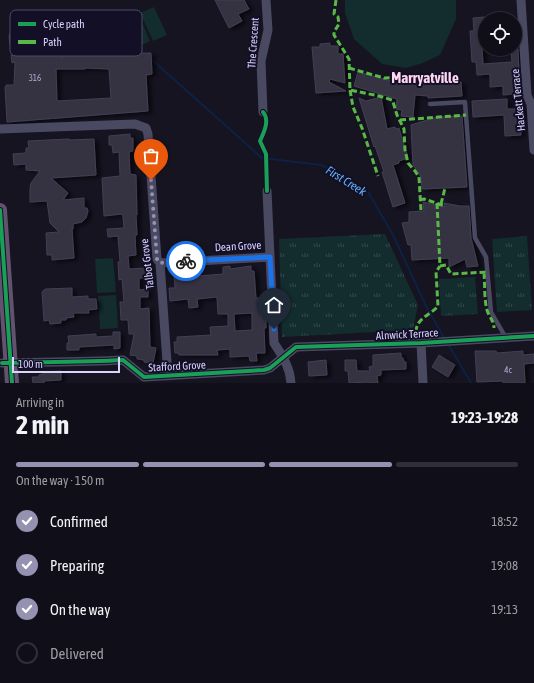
<!DOCTYPE html>
<meta charset="utf-8">
<style>
body{margin:0;font-family:"Asap Condensed",sans-serif;background:#191822;color:#f1f3f6;height:100vh;display:flex;flex-direction:column;font-size:15px;white-space:nowrap}
*{box-sizing:border-box;margin:0}
p{font-size:13px;color:#9c9ca2}
.icon{flex:none;width:22px;height:22px;fill:none;stroke:currentColor;stroke-width:2;stroke-linecap:round;stroke-linejoin:round}
.map{position:relative;height:383px;overflow:hidden}
.panel{display:flex;flex-direction:column;background:#100f19;flex:1}
.panel>*{flex:none}
.buttons{position:absolute;left:478px;top:12px;display:grid;gap:8px}
.buttons a{display:grid;place-items:center;width:44px;height:44px;border-radius:50%;background:#100f19;box-shadow:0 1px 3px #0004,0 0 0 1px #302f38;font-size:20px}
.scale{position:absolute;left:12px;bottom:10px;width:108px;box-sizing:border-box;padding-left:4px;border:2px solid #d9d4ff;border-top:0;font-size:11px;line-height:14px;white-space:nowrap;color:#d9d4ff;-webkit-text-stroke:3px #130f26;paint-order:stroke}
.pin{position:absolute;display:grid;place-items:center;width:34px;height:34px;color:#fff;margin:-41px -17px;border-radius:50% 50% 50% 0;rotate:-45deg;box-shadow:0 0 4px #0007}
.pin .icon{rotate:45deg}
.courier{position:absolute;display:grid;place-items:center;width:40px;height:40px;margin:-20px;border:3px solid #1a73e8;border-radius:50%;background:#fff;color:#222;box-shadow:0 1px 5px #0007}
.overview em{font-style:normal;font-weight:700}
.overview div{display:flex;flex-direction:column-reverse}
.overview{display:flex;align-items:center;justify-content:space-between;height:68px;padding:0 16px}
h1{font-size:26px;font-weight:700;line-height:30px}
.bar{display:grid;grid-template-columns:repeat(4,1fr);gap:6px 4px;align-content:center;height:48px;padding:0 16px}
.bar i{height:5px;border-radius:3px;background:#302f38}
.bar .active{background:#9591b1}
.bar p{grid-column:span 4}
ol{padding:0 16px;list-style:none}
li{display:flex;align-items:center;gap:12px;height:44px}
li p{margin-inline-start:auto}
li .icon{padding:4px;border-radius:50%;background:#9591b1;color:#fff;stroke-width:4}
li:last-child{color:#9c9ca2}
li i{width:22px;height:22px;border:2px solid #302f38;border-radius:50%}
.map>svg:first-child{display:block}
.grass{fill:#132c2d}
.park{fill:url(#park-tufts)}
.lines{fill:none;stroke-linecap:round;stroke-linejoin:round}
.stream{stroke:#0d2144;stroke-width:2}
.building{fill:#343243;stroke:#433f54;fill-rule:evenodd;filter:url(#shadow)}
.service{stroke:#4a4962;stroke-width:4.5}
.minor{stroke:#4a4962;stroke-width:9}
.trunk{stroke:#62526e;stroke-width:14}
.quiet{stroke:#58b947;stroke-width:3;stroke-dasharray:6 3;stroke-linecap:butt}
.cycleway-casing{stroke:#130f26;stroke-width:6}
.cycleway{stroke:#1a9f57;stroke-width:4}
.done{stroke:#9591b1;stroke-width:4;stroke-dasharray:0 7.2}
.route{stroke:#1a73e8;stroke-width:5}
.labels{text-anchor:middle;stroke-width:4;stroke-linejoin:round;paint-order:stroke}
.number-label{font-size:9px;fill:#b0acd0}
.street-label{font-size:11px;fill:#d9d4ff;stroke:#130f26}
.water-label{font-size:12px;font-style:italic;fill:#62b6ff;stroke:#130f26}
.district-label{font-size:15px;font-weight:bold;fill:#ffd6f0;stroke:#130f26}
.key{fill:#130f26;stroke:#4e4a67;stroke-width:1}
.key-label{font-size:11px;fill:#d9d4ff}
</style>
<div class="map">
<svg width="534" height="383" viewBox="0 0 534 383">
<defs>
<pattern id="park-tufts" width="24" height="20" patternUnits="userSpaceOnUse"><rect width="24" height="20" fill="#132c2d"/><path d="M3 7l-1-3M5 7V3M7 7l1-3M15 17l-1-3M17 17v-4M19 17l1-3" fill="none" stroke="#354a4c"/></pattern>
<filter id="shadow"><feDropShadow dx="4" dy="2" stdDeviation="2" flood-color="#0009"/></filter>
</defs>
<rect width="100%" height="100%" fill="#161421"/>
<path class="grass" d="M345 0H456V19L440 55 423 63 406 68 382 64 354 39 345 13Z
M154 7 167 35 153 41 140 13Z
M138 13 150 41 137 47 125 19Z
M113 258 116 292 97 293 95 259Z
M116 295 118 328 100 329 98 296Z"/>
<path class="park" d="M385 234 418 305 413 330 282 337 279 239Z
M527 236 532 310 497 312 492 239Z
M475 277 478 314 441 316 439 279Z"/>
<g class="lines">
<path class="stream" d="M95 10 145 54
M150 58 262 158 321 165 344 176 368 192 393 235 427 308 445 339
M448 344 471 383"/>
</g>
<path class="building" d="M215 0H244L249 9 238 14 242 21 229 28Z
M485 17V28H481L483 64 512 62 511 49H518L519 73H514L515 89H513V94L503 95V86L490 87V74L477 75 476 62H472L470 31H474L473 18Z
M19 27 49 38 62 59V39H85V54L151 53 152 74 146 75 148 111 7 122 5 87H6V85H14L15 62 12 63 11 55H17L10 45 9 36 11 31ZM85 68 109 69 111 98 57 101 56 69H85Z
M330 43V46H338V54H343L345 83 330 79 329 82 346 91 316 93 312 47H320V44Z
M358 72 391 81V78L429 80 428 83 461 82 462 96 428 98V96L415 95 413 117 401 116 402 110 396 109 397 99 354 86Z
M381 97 387 129 395 127 396 129 399 128 408 158 399 161V163L393 165 405 203 393 207 382 172H384L375 146 374 147 359 98 366 101Z
M507 99V109H523V116H520L521 135 505 136 504 115 473 117 472 101Z
M462 116 467 187 422 189 421 177 413 165 411 125 437 117Z
M130 134V138H133V151L129 152 130 174 136 175 137 215H136L137 235H135L136 255 128 256 129 269 145 268 146 278H139V290L148 289V297H140V309L149 308 150 347 156 348 153 363 144 362V360L137 359V356L130 355 134 334H129L128 320H121L120 302H124L122 279 119 280 118 262H120L118 236 108 237 107 229 124 228 123 216 122 214 104 216 102 178 120 176 119 152 113 153 112 145H109V136Z
M69 139V140L94 139 96 175 51 178 68 193 63 200 84 198V208H87L88 211 86 218 82 222 73 224V229H72L74 258 52 260V255H47L46 233 59 232 50 223 47 201 30 202V188L31 183 40 171 26 170V164L14 165 13 154 26 153V148H29L28 141Z
M423 202 445 207 444 203 460 206H469L471 238 478 266 467 267 465 259 449 267V258L412 260 411 245H408L402 223 409 222V212L424 211Z
M230 266V269L251 266V271H254L256 298H260L261 317 266 316V328H264L265 353H256L257 361H250L249 356 230 357V349L217 350 218 355H179L178 353H175L174 342H177V337L211 335 210 327 228 326V314H218L217 297 197 299 198 307 189 308 188 299 170 301 169 288H175L174 276H186V277L223 274V267ZM252 313V330L235 331 234 314Z
M72 288V297L88 296V299H96L97 309 88 310 89 313H73L74 317 66 318V320H61V323L50 324 49 320 44 321 42 292 45 289Z
M113 332H120V348L114 349V345L79 347V350H67V343H69L68 336 96 334V337L113 336Z
M475 351H496L497 353 523 351V355L534 354V363L524 364 525 383H503V381L477 382Z
M401 353V358H403L404 362H406V369L381 370V375L377 376 378 383H368V382L349 383 348 371H345V360H356L357 371H370L369 367 373 366V355Z
M439 355 455 365 448 377 432 367Z
M326 360 327 375 309 376 308 362Z
M61 371V380L44 381V383H33L32 377H39V375L43 374V372Z"/>
<g class="lines">
<path class="service" d="M430 104 465 102 475 238 486 257 491 312 506 338"/>
<path class="minor" d="M521 0 527 95 531 104 534 150
M263 112 261 61 268 30 266 0
M0 129 135 124 146 128 148 134 157 259 160 263 168 376
M267 191 274 343C283 357 290 367 291 383
M160 263 270 257
M421 343 423 383
M2 363C42 362 83 362 123 360L144 377 264 370 270 368 296 347 421 343 534 336"/>
<path class="trunk" d="M0 210 12 383"/>
<path class="quiet" d="M336 0 334 14 338 17 339 24 334 32V35L349 59 350 90 379 96 392 100 393 102 397 115 404 129 405 150 408 163 415 171 419 177 421 211
M349 68 384 78 412 77 420 79
M350 90 353 107 362 128 378 176
M400 120 466 115
M420 200 424 199 445 206
M437 203 440 266 446 265 451 274 488 272
M441 204 445 188
M484 273C485 285 484 299 487 310 489 317 494 321 494 328
M416 332C416 318 431 315 438 306L436 272 440 266"/>
<g class="cycleway-casing">
<path id="cycleway" d="M263 112C270 120 264 132 260 141L266 154 267 191
M0 210 12 383
M2 363C42 362 83 362 123 360L144 377 264 370 270 368 296 347 421 343 534 336"/>
</g>
<use href="#cycleway" class="cycleway"/>
</g>
<g class="lines">
<path class="done" d="M151 180 157 259 160 263 186 261"/>
<path class="route" d="M186 261 270 257 274 329"/>
</g>
<g class="labels">
<g class="number-label">
<text x="35" y="81">316</text>
<text x="508" y="373">4c</text>
</g>
<g class="street-label">
<text transform="translate(253 43) rotate(-86)" y="4">The Crescent</text>
<text transform="translate(518 100) rotate(-96)" y="4">Hackett Terrace</text>
<text transform="translate(238 246) rotate(-3)" y="4">Dean Grove</text>
<text transform="translate(147 264) rotate(-97)" y="4">Talbot Grove</text>
<text transform="translate(407 334) rotate(-3)" y="4">Alnwick Terrace</text>
<text transform="translate(177 366) rotate(-3)" y="4">Stafford Grove</text>
</g>
<g class="water-label">
<text transform="translate(346 181) rotate(32)" y="4">First Creek</text>
</g>
<g class="district-label">
<text x="425" y="83">Marryatville</text>
</g>
</g>
<rect x="10" y="10" width="132" height="46" rx="6" class="key"/>
<rect x="18" y="22" width="18" height="4" fill="#1a9f57"/>
<rect x="18" y="40" width="18" height="4" fill="#58b947"/>
<g class="key-label">
<text x="43" y="28">Cycle path</text>
<text x="43" y="46">Path</text>
</g>
</svg>
<div class="buttons">
<a><svg class="icon" aria-label="locate" viewBox="0 0 24 24"><circle cx="12" cy="12" r="6"/><path d="M12 2v4M12 18v4M2 12h4M18 12h4"/></svg></a>
</div>
<div class="scale">100 m</div>
<div class="pin" style="left:151px;top:180px;background:#ea580c"><svg class="icon" aria-label="bag" viewBox="0 0 24 24"><path d="M5 8h14l-1 12H6zM9 8a3 3 0 0 1 6 0"/></svg></div>
<div class="pin" style="left:274px;top:329px;background:#1f2937"><svg class="icon" aria-label="home" viewBox="0 0 24 24"><path d="M3 11l9-7 9 7M6 9v11h12V9"/></svg></div>
<div class="courier" style="left:186px;top:261px"><svg class="icon" aria-label="bike" viewBox="0 0 24 24"><circle cx="6" cy="16" r="4"/><circle cx="18" cy="16" r="4"/><path d="M6 16l4-8h5l3 8M10 8l3 8H6M13 5h3"/></svg></div>
</div>
<section class="panel">
<div class="overview"><div><h1>2 min</h1><p>Arriving in</p></div><em>19:23–19:28</em></div>
<div class="bar"><i class="active"></i><i class="active"></i><i class="active"></i><i></i><p>On the way · 150 m</p></div>
<ol>
<li><svg class="icon" aria-label="check" viewBox="0 0 24 24"><path d="M5 12l5 5 9-10"/></svg>Confirmed<p>18:52</p></li>
<li><svg class="icon" aria-label="check" viewBox="0 0 24 24"><path d="M5 12l5 5 9-10"/></svg>Preparing<p>19:08</p></li>
<li><svg class="icon" aria-label="check" viewBox="0 0 24 24"><path d="M5 12l5 5 9-10"/></svg>On the way<p>19:13</p></li>
<li><i></i>Delivered</li>
</ol>
</section>
